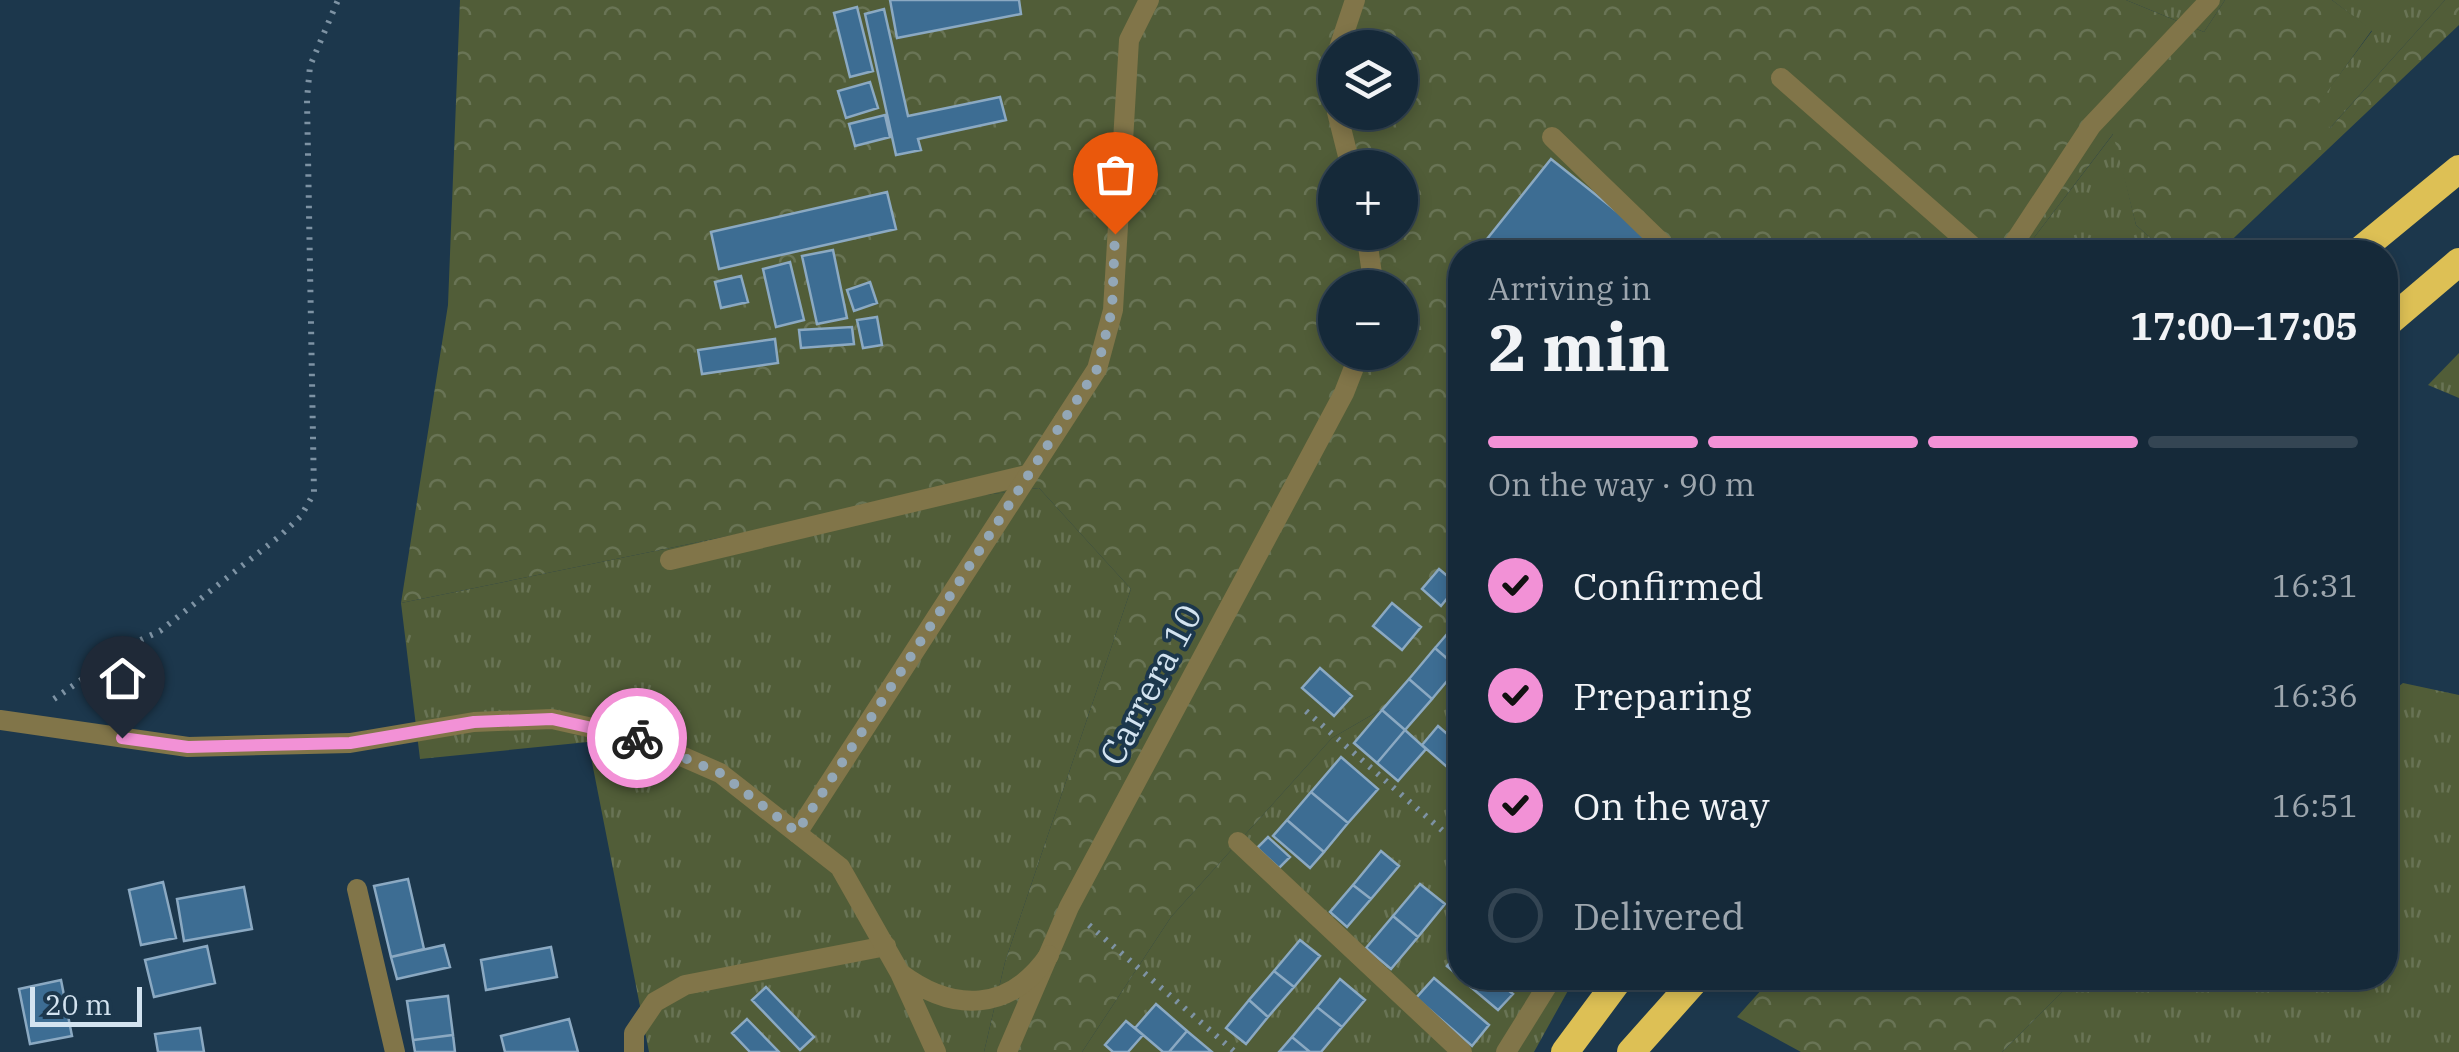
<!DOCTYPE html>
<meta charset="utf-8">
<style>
body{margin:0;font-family:"IBM Plex Serif",serif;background:#223544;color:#f1f3f6;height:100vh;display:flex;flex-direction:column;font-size:38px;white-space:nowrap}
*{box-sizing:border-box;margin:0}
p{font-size:32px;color:#9da6ae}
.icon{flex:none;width:55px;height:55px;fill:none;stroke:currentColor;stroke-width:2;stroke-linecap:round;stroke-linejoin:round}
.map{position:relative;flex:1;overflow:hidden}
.panel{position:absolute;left:1448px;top:240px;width:950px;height:750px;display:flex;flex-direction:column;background:#152939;border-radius:40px;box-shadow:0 5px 15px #0003,0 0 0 2px #344553}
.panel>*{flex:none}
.controls{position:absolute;left:1318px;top:30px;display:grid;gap:20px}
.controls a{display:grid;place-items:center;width:100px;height:100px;border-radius:50%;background:#152939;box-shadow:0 5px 15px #0003,0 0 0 2px #344553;font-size:50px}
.scale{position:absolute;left:30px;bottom:25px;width:112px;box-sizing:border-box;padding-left:10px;border:5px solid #d3e3f0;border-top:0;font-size:28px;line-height:35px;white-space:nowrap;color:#d3e3f0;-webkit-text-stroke:8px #1c374c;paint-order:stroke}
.pin{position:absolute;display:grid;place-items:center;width:85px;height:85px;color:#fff;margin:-102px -42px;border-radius:50% 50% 50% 0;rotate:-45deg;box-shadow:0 0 10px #0007}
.pin .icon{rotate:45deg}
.courier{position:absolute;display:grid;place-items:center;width:100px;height:100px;margin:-50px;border:8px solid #f291d6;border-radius:50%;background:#fff;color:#222;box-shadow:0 2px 12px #0007}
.headline em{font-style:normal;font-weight:800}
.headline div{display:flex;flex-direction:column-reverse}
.headline{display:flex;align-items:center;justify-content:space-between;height:170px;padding:0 40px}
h1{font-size:65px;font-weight:800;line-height:75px}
.bar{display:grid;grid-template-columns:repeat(4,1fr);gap:15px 10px;align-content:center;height:120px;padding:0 40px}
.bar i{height:12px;border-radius:8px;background:#344553}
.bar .on{background:#f291d6}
.bar p{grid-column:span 4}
ol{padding:0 40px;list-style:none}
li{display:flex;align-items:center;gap:30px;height:110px}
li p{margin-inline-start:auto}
li .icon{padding:10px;border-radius:50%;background:#f291d6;color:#111;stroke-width:4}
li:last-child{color:#9da6ae}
li i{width:55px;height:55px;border:5px solid #344553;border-radius:50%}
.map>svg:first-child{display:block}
.grass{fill:url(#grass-tufts)}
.forest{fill:url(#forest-crowns);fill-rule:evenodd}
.building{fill:#3d6d93;stroke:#8ba9c2;stroke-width:2.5}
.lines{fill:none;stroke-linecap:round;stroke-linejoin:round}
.path{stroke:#7e93a4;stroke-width:6;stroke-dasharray:2.5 8;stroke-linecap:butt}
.service{stroke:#817549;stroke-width:20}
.minor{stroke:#817549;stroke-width:20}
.tertiary{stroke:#817549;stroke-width:20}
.trunk{stroke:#ddc055;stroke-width:28}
.done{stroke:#93a7b7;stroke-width:10;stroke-dasharray:0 18}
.route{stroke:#f291d6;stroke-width:12}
.labels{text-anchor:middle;stroke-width:8;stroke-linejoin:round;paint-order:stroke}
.street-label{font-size:35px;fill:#d3e3f0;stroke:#1c374c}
</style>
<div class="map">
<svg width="2459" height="1052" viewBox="0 0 2459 1052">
<defs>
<pattern id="grass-tufts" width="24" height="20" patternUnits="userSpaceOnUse" patternTransform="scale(2.5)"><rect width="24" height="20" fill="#515d38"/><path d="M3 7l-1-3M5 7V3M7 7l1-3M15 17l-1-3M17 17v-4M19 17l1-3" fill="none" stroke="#697455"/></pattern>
<pattern id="forest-crowns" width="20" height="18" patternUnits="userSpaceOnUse" patternTransform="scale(2.5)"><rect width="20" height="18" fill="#515d38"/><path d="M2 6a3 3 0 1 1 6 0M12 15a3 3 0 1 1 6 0" fill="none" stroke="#697455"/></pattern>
</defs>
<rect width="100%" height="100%" fill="#1c374c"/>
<path class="grass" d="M2126 0H2225L2204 32Z
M2332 0H2445L2329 129 2316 106 2372 31Z
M2114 133 2136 225 2166 252H2023Z
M2459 353V398L2428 385Z
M1039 488 1131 589 1005 962 984 1052H649L588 742 420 759 401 603 841 513Z
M1460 664V978H1575L1534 1052H1082L1171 917 1332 738Z
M2403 683 2459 695V1052H2002L2076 978H2385V697Z"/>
<path class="forest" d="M460 0H2126L2204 32 2225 0H2332L2372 30 2317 106 2330 128 2445 0H2459V25L2219 252H2166L2136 225 2113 134 2023 252H1460V664L1332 738 1171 917 1082 1052H984L1005 962 1131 589 1039 488 841 513 401 603 448 305ZM1335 48H1400V112H1335ZM1335 168H1400V232H1335ZM1335 288H1400V352H1335Z
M1772 978H2076L2002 1052H1801L1737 1017Z"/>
<path class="building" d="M890 0H1019L1021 14 897 38Z
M857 7 873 71 850 77 834 13Z
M884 9 908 116 1000 97 1006 120 918 139 921 150 896 155 865 14Z
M870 82 878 108 846 118 838 91Z
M885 115 890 137 855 146 849 124Z
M1551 159 1664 249 1662 252H1494L1483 244Z
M887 192 896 229 719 269 711 232Z
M833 250 847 318 817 324 802 256Z
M790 262 804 320 776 327 763 269Z
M741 276 748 302 721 308 715 282Z
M870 282 877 303 854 311 847 290Z
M877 317 882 345 863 348 857 320Z
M852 327 854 344 801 348 799 330Z
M775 339 778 363 702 374 698 350Z
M1439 569 1458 585 1441 606 1422 589Z
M1392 603 1421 627 1402 650 1373 626Z
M1460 619V666L1458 668 1435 648Z
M1435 648 1458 668 1432 699 1409 679Z
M1320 668 1352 696 1334 716 1302 688Z
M1409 679 1432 699 1405 730 1382 710Z
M1382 710 1405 730 1377 763 1354 743Z
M1438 726 1460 745V766L1454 773 1422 745Z
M1405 730 1426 749 1398 781 1377 763Z
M1341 757 1378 789 1348 823 1311 792Z
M1311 792 1348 823 1324 852 1287 820Z
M1287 820 1324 852 1310 868 1273 836Z
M1268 837 1290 857 1279 868 1257 848Z
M1381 851 1399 866 1371 899 1353 885Z
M408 879 424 949 391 957 374 886Z
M163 882 176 938 141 945 129 890Z
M1420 884 1445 904 1418 937 1393 916Z
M1353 885 1371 899 1347 927 1330 912Z
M244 887 252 929 184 941 177 899Z
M1393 916 1418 937 1391 969 1366 948Z
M1300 940 1320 956 1294 987 1274 971Z
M444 945 450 967 397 979 391 957Z
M207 946 215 983 154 997 145 960Z
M551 947 557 977 486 990 481 960Z
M1460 951V977L1447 966Z
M1274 971 1294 987 1268 1017 1249 1000Z
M1434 978 1489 1025 1472 1046 1416 998Z
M1460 978H1493L1513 994 1498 1010Z
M1340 979 1365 1000 1342 1027 1317 1007Z
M61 980 72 1036 30 1044 19 989Z
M766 987 814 1037 800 1050 752 1000Z
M448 996 453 1035 413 1040 407 1001Z
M1249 1000 1268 1017 1246 1044 1226 1028Z
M1156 1004 1187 1031 1169 1052H1163L1135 1028Z
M1317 1007 1342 1027 1321 1052H1310L1292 1037Z
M569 1019 578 1052H505L501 1036Z
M747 1019 779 1052H750L732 1033Z
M1126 1021 1143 1035 1128 1052H1113L1105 1045Z
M200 1028 204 1052H158L155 1034Z
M1187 1031 1212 1052H1169Z
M453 1035 455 1052H415L413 1040Z
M1292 1037 1310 1052H1279Z"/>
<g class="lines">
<path class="path" d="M54 699 134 643 160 631 281 535 301 516 314 493 307 99 310 66 338 0
M1306 711 1460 846
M1089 925 1235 1052"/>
<path class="service" d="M670 560 1027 475
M634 1052V1033L655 1002 685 985 886 946"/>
<path class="minor" d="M1339 48 1355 0
M1335 71V103
M1781 78 1979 252
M1337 112 1351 168
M1552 137 1671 252
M1366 232 1374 288
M2008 252 2091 126 2210 0
M797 833 1097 369 1113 310 1129 40 1149 0
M1238 842 1462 1052
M357 889 395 1052
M1007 1052 1069 907 1344 393 1360 352
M1506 1052 1552 978"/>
<path class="tertiary" d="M0 720 188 747 350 743 474 722 552 719 642 739 720 773 840 867 900 973 936 1052
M900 973C953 1013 1010 1012 1049 955"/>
<path class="trunk" d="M2358 252 2459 169
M2385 325 2459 262
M1565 1052 1620 978
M1631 1052 1697 978"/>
</g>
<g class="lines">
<path class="done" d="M637 738 720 773 797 832 1097 369 1112 310 1115 234"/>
<path class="route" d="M122 738 188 747 350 743 474 722 552 719 637 738"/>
</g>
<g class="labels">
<g class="street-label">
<text transform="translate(1151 685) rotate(-62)" y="12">Carrera 10</text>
</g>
</g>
</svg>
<div class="controls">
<a><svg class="icon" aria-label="layers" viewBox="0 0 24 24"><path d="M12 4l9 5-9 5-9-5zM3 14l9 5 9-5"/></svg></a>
<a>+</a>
<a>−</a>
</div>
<div class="scale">20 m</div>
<div class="pin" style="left:1115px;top:234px;background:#ea580c"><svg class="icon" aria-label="bag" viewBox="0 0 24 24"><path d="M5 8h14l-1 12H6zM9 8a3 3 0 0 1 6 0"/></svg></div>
<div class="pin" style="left:122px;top:738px;background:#1f2937"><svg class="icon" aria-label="home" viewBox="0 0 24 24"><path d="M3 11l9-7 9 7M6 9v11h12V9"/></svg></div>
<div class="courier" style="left:637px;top:738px"><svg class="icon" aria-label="bike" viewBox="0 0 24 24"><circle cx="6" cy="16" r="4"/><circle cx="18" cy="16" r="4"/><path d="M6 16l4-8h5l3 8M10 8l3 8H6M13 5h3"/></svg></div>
<section class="panel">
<div class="headline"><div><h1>2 min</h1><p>Arriving in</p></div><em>17:00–17:05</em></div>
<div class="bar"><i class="on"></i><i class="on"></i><i class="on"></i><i></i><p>On the way · 90 m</p></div>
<ol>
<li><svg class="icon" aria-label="check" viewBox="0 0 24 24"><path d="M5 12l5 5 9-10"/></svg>Confirmed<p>16:31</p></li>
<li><svg class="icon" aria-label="check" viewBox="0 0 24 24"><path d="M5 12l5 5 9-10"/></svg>Preparing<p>16:36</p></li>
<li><svg class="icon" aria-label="check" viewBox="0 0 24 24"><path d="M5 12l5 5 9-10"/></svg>On the way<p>16:51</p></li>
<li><i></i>Delivered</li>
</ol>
</section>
</div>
